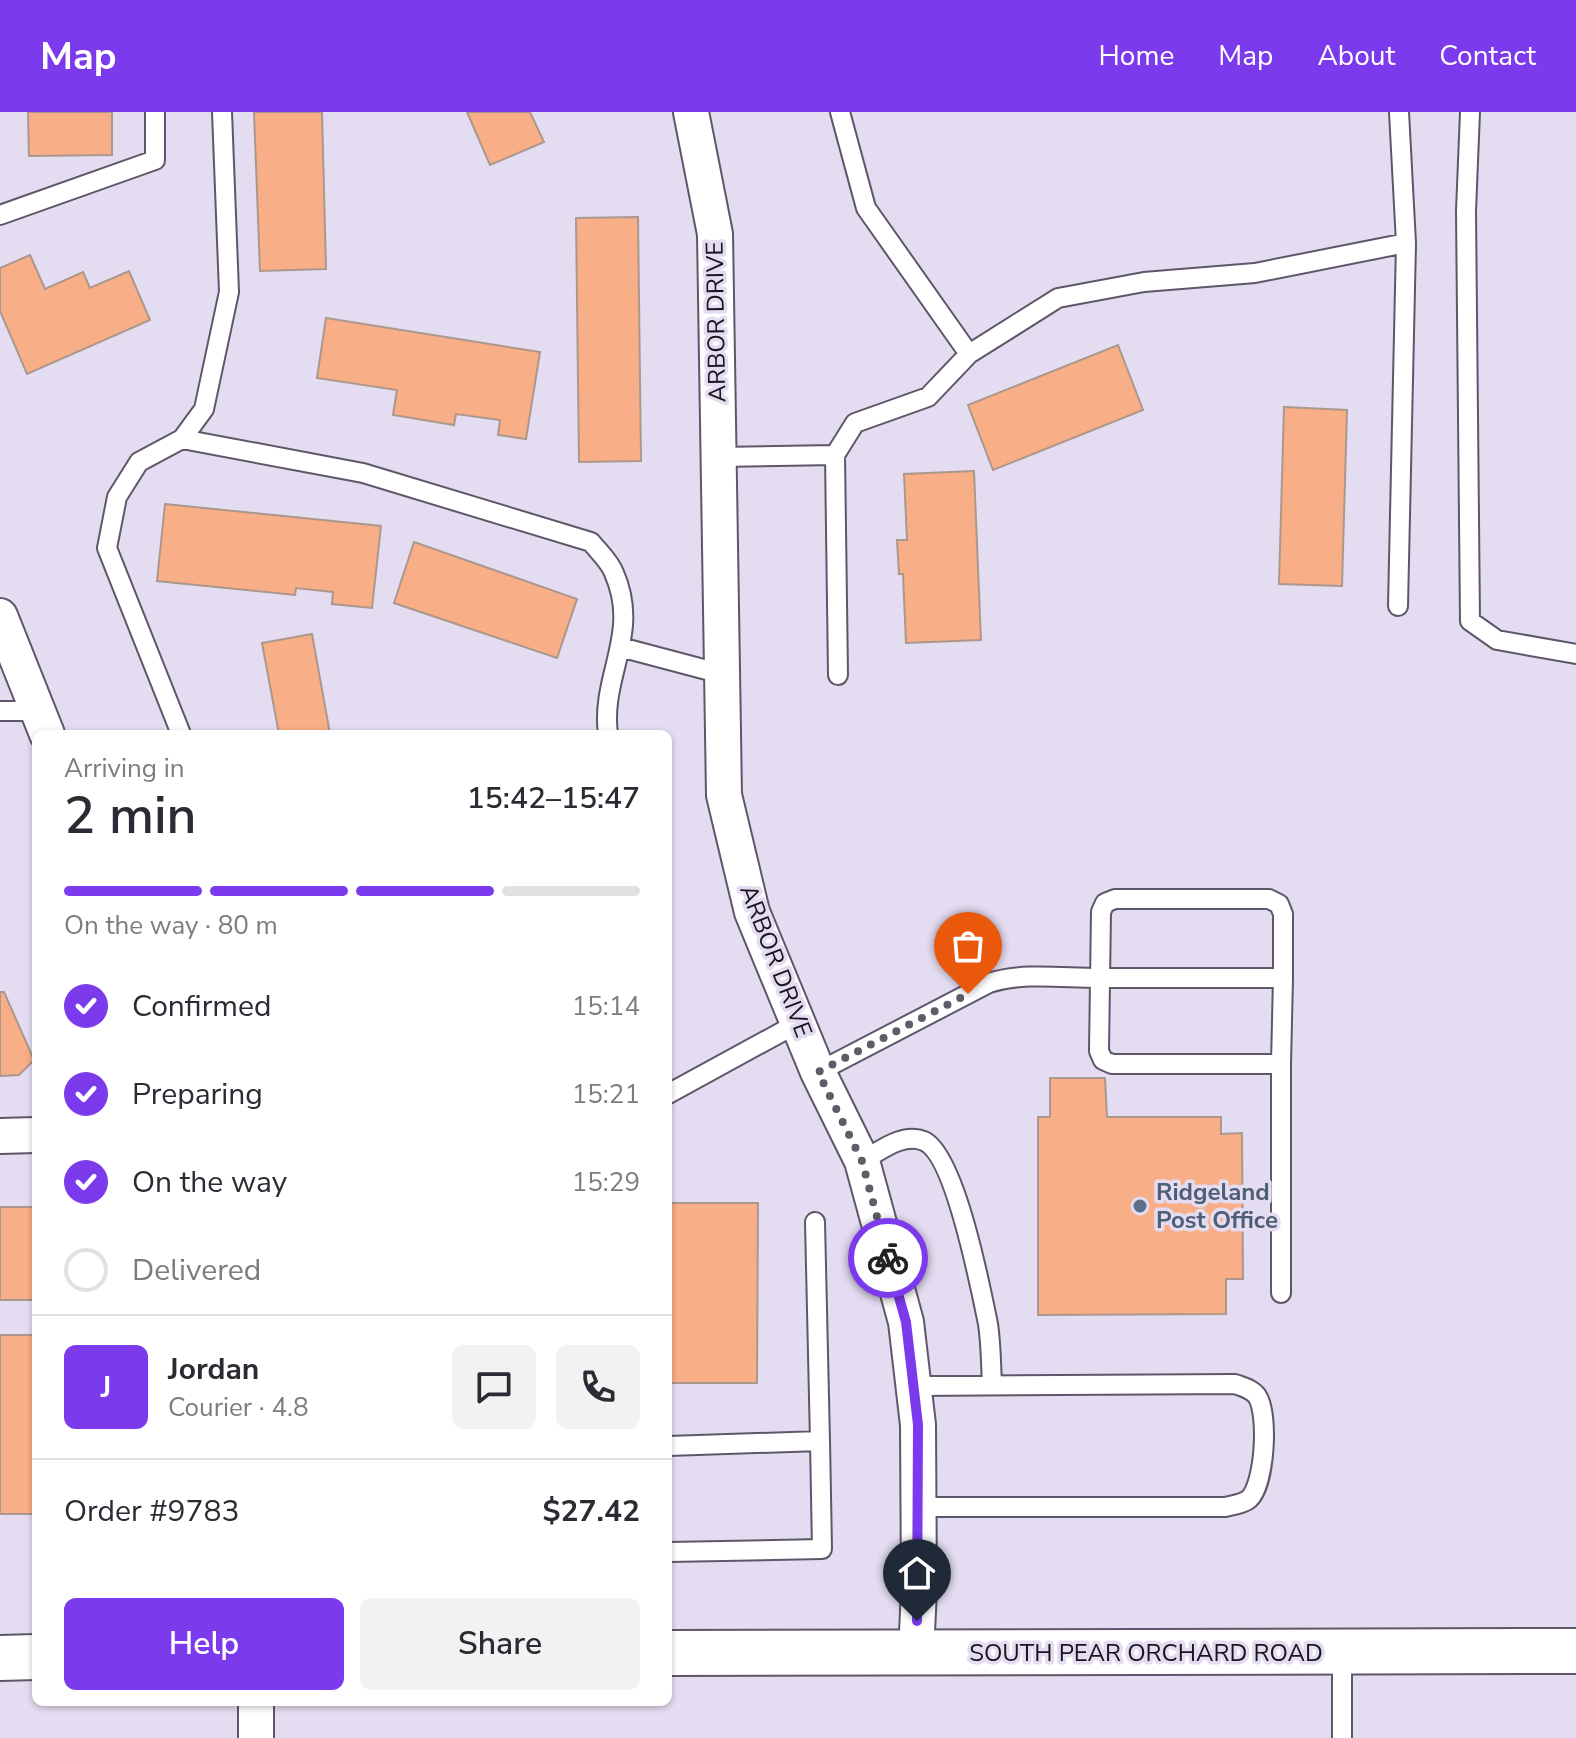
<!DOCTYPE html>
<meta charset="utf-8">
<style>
body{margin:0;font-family:"Nunito Sans",sans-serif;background:#f2f2f3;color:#2b2b33;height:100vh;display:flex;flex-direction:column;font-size:30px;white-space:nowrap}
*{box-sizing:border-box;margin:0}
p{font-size:26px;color:#7c7c81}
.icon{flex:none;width:44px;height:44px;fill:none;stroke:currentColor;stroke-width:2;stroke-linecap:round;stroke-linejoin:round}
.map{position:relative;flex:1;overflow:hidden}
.sheet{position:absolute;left:32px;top:618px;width:640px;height:976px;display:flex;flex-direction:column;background:#fff;border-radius:12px;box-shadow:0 2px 6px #0004}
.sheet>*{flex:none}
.pin{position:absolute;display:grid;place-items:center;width:68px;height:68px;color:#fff;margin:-82px -34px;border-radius:50% 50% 50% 0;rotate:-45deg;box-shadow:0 0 8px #0007}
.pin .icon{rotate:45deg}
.courier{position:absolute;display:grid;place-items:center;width:80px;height:80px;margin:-40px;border:6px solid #7c3aed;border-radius:50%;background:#fff;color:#222;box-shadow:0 2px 10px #0007}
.head em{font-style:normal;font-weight:600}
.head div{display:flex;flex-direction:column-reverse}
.head{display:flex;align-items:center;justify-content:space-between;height:136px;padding:0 32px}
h1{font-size:52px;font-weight:600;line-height:60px}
.bar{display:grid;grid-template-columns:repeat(4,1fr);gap:12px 8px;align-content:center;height:96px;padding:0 32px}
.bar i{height:10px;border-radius:6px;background:#e1e1e2}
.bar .current{background:#7c3aed}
.bar p{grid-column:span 4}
.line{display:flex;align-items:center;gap:20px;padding:0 32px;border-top:2px solid #e1e1e2}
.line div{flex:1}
.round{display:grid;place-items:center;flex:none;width:84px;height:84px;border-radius:12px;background:#f2f2f3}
ol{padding:0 32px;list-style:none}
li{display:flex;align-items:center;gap:24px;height:88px}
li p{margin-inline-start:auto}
li .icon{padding:8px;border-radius:50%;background:#7c3aed;color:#fff;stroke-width:4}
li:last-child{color:#7c7c81}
li i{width:44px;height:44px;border:4px solid #e1e1e2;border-radius:50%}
.button{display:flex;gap:16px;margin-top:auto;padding:16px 32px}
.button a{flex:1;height:92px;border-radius:12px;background:#7c3aed;color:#fff;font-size:32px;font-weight:600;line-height:92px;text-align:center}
.button a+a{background:#f2f2f3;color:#2b2b33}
header{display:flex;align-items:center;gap:48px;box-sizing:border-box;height:112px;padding:0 40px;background:#7c3aed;color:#fff}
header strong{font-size:38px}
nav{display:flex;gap:44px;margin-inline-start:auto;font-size:28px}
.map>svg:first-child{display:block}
.building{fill:#f8af87;stroke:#ac978d;stroke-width:2}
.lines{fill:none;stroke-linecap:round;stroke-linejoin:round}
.service-casing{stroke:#5e5769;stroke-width:22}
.minor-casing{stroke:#5e5769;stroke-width:38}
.tertiary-casing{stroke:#5e5769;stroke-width:48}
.service{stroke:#fff;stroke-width:18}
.minor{stroke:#fff;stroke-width:34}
.tertiary{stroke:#fff;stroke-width:44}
.done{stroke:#5f5b67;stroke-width:8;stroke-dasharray:0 14.4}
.route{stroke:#7c3aed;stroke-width:10}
.service-dot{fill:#5c6f8a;stroke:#e4dcf1;stroke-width:3}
.labels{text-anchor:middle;stroke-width:7;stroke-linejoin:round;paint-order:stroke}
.street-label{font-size:24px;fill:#18151c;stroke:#e4dcf1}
.service-label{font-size:24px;font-weight:bold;fill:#4e5e75;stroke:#e4dcf1;text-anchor:start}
</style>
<header>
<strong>Map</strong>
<nav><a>Home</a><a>Map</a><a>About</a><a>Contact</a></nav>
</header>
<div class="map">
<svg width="1576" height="1626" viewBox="0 0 1576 1626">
<rect width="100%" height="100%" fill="#e4dcf1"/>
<path class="building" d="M28 0H112V43L29 44Z
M254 0H322L326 157 260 159Z
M467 0H530L544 30 490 53Z
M638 105 641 349 579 350 576 106Z
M30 143 45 177 83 160 90 176 129 159 150 208 27 262 0 199V156Z
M326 206 540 240 526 327 498 323 500 308 456 302 454 313 393 303 397 278 317 266Z
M1118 233 1143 298 993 358 968 293Z
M1284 295 1347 298 1342 474 1279 472Z
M974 359 981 528 906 531 903 462H899L897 428H907L904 362Z
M165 392 381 414 372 496 332 492 333 480 296 476 295 483 157 469Z
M414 430 577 487 557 546 394 491Z
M312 522 330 622H279L262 531Z
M0 880H4L34 948 19 963 0 964Z
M1050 966H1105L1107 1005H1221V1022L1242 1021 1243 1167H1226V1202L1038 1203V1005H1050Z
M668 1091H758L757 1271H668Z
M0 1095H36V1188H0Z
M0 1223H36V1402H0Z"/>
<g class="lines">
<g class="service-casing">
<path id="service" d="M840 0 866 96 969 242
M1470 0 1466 99 1470 509 1497 528 1576 542
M0 103 155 48V0
M182 327 363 361 591 430C599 440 610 450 614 461 641 522 600 564 608 622
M719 345 835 343
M1398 494 1406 131 1399 0
M620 535 722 562
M838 563 835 343 855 311 928 285 969 242 1058 186 1144 170 1255 161 1406 131
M0 599H38
M181 622 107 436 117 385 139 350 182 327 204 297 229 180 222 0
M1281 952 1283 866
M818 960 989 871C1023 860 1063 866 1098 866 1160 866 1221 866 1283 866V802L1279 792 1269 787H1115L1105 791 1101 800 1099 939 1103 948 1112 952H1281V1181
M668 982 798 911
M862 1049C880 1039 903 1020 924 1029 955 1043 981 1178 988 1212 991 1232 991 1253 992 1273
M815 1110 820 1329
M913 1274 1235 1272C1243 1275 1252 1277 1257 1284 1269 1302 1265 1372 1249 1387 1243 1392 1233 1393 1225 1395H918
M668 1334 820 1329 822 1437 668 1440
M1342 1541V1626"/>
</g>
<g class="minor-casing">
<path id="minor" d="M691 0 715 122 724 683 752 800 818 960 862 1049 906 1210 918 1313 919 1478 916 1541
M0 504 47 622
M0 1024 36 1023
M256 1590V1626"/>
</g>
<g class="tertiary-casing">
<path id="tertiary" d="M668 1541 1576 1539
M0 1546 36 1545"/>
</g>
<use href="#service" class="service"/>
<use href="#minor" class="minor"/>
<use href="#tertiary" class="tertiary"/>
</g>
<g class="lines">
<path class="done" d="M888 1146 862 1049 818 960 968 882"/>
<path class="route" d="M888 1146 906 1210 918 1313 917 1509"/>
</g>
<circle class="service-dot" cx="1140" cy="1094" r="8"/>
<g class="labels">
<g class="street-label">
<text transform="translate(716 210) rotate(-91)" y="8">ARBOR DRIVE</text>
<text transform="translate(776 849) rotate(69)" y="8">ARBOR DRIVE</text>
<text x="1146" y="1549">SOUTH PEAR ORCHARD ROAD</text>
</g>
<g class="service-label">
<text x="1156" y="1088">Ridgeland<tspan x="1156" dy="28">Post Office</tspan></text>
</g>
</g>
</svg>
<div class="pin" style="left:968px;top:882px;background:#ea580c"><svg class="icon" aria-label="bag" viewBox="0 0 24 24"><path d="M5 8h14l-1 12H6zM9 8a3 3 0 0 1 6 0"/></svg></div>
<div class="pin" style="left:917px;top:1509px;background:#1f2937"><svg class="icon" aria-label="home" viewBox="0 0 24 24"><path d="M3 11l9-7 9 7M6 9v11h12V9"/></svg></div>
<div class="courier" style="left:888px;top:1146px"><svg class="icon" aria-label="bike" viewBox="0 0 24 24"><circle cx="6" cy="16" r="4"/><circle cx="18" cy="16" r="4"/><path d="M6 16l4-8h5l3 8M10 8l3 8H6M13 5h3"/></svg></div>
<section class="sheet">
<div class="head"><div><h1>2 min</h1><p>Arriving in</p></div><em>15:42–15:47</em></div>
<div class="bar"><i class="current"></i><i class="current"></i><i class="current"></i><i></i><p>On the way · 80 m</p></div>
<ol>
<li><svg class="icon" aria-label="check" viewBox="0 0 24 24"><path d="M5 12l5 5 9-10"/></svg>Confirmed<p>15:14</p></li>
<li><svg class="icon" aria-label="check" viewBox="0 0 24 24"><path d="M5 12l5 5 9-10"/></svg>Preparing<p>15:21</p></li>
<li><svg class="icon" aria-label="check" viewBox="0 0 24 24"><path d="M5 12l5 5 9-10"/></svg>On the way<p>15:29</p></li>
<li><i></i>Delivered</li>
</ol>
<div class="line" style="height:144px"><b class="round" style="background:#7c3aed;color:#fff">J</b><div><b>Jordan</b><p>Courier · 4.8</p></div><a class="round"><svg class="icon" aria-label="chat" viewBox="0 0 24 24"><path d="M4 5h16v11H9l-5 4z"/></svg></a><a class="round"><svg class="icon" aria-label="phone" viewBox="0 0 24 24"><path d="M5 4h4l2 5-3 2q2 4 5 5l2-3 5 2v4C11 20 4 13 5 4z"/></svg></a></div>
<div class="line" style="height:104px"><div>Order #9783</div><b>$27.42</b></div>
<div class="button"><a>Help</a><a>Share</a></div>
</section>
</div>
